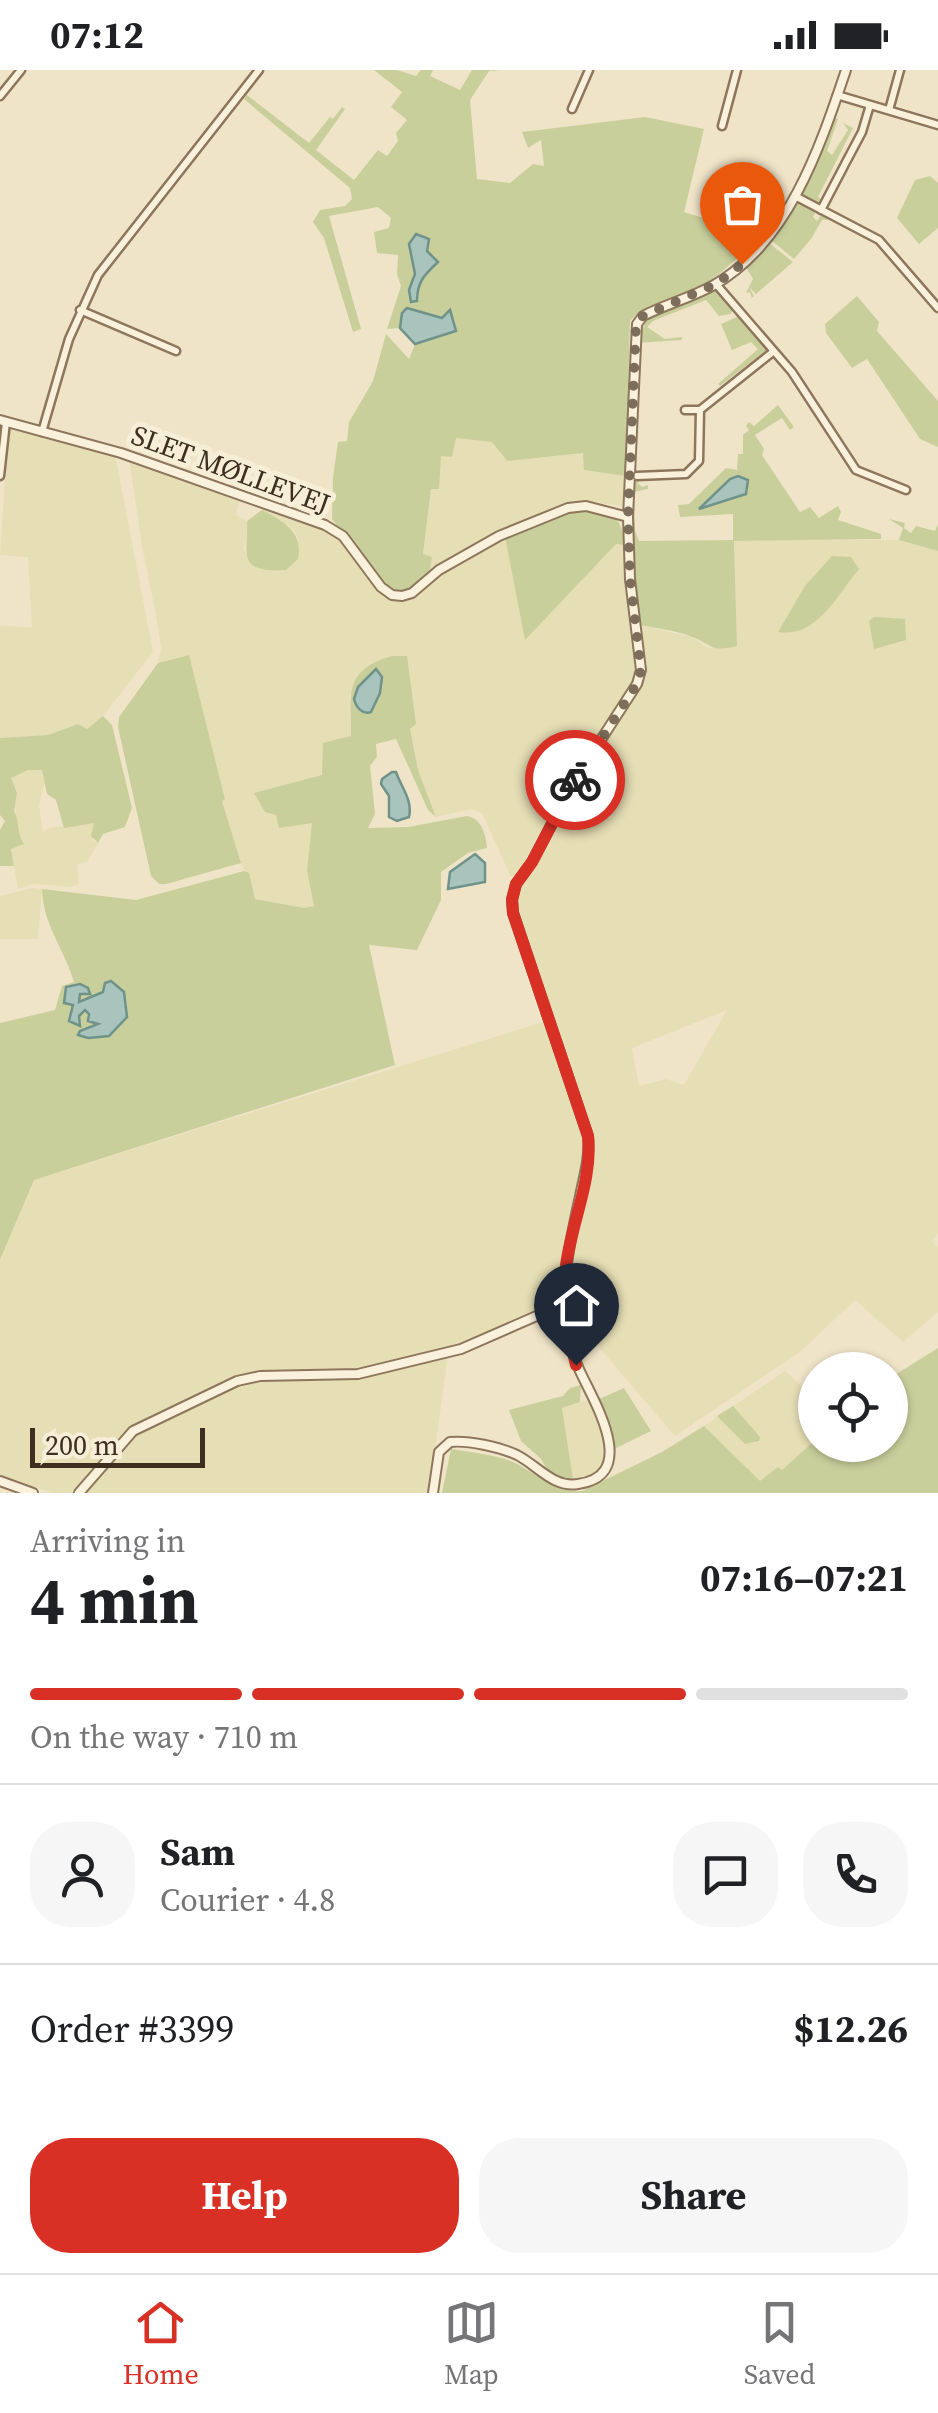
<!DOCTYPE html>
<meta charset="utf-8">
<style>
body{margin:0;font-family:"Source Serif 4",serif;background:#f6f6f6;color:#202124;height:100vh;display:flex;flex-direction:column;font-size:38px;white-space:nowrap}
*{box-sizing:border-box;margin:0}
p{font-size:32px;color:#757577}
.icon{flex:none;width:55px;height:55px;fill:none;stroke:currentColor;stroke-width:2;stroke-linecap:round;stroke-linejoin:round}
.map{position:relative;height:1423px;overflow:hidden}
.side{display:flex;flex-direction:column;background:#fff;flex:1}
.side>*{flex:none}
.buttons{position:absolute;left:798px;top:1282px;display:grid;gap:20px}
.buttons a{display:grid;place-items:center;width:110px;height:110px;border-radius:50%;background:#fff;box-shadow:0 2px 8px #0004;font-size:50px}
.scale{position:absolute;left:30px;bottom:25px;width:175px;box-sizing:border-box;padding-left:10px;border:5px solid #3d2e20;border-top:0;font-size:28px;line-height:35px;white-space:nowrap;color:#3d2e20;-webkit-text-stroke:8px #f7eed8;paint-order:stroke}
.pin{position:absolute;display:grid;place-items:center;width:85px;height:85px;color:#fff;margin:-102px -42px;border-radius:50% 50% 50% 0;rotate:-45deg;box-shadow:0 0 10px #0007}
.pin .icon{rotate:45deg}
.courier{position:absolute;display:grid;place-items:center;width:100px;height:100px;margin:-50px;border:8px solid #d93025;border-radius:50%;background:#fff;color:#222;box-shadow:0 2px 12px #0007}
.headline em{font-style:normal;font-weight:700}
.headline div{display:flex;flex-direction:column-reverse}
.headline{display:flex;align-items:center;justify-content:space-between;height:170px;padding:0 30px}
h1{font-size:65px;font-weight:700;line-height:75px}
.bar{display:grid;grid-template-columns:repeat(4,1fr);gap:15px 10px;align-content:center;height:120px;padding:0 30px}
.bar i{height:12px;border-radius:8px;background:#e0e0e0}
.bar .current{background:#d93025}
.bar p{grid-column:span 4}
.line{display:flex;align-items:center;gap:25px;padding:0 30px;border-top:2px solid #e0e0e0}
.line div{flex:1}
.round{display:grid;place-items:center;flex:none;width:105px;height:105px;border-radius:40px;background:#f6f6f6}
.button{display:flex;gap:20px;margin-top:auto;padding:20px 30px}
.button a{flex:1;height:115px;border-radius:40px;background:#d93025;color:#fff;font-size:40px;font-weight:700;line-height:115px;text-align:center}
.button a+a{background:#f6f6f6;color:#202124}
.status{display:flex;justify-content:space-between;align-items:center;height:70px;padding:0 50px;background:#fff;direction:ltr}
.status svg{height:28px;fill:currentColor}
.menu{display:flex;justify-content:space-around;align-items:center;height:140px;border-top:2px solid #e0e0e0;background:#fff;font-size:28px;color:#757577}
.menu a{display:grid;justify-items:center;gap:5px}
.menu .current{color:#d93025}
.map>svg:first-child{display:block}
.farmland{fill:#e6deb5;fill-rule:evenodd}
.green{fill:#c9cf9b;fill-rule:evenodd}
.water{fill:#a9c4bc;stroke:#6f938a;stroke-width:2.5}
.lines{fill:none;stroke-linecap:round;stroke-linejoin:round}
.minor-casing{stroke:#8d765c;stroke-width:11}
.tertiary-casing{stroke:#8d765c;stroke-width:12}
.minor{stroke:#faf1dc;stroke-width:6}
.tertiary{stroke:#faf1dc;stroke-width:8}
.done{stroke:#7c6e5b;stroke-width:10;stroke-dasharray:0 18}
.route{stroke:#d93025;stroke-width:12}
.labels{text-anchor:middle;stroke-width:10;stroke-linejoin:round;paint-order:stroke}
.street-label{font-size:28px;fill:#3d2e20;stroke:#f7eed8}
</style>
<div class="status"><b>07:12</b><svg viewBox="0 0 49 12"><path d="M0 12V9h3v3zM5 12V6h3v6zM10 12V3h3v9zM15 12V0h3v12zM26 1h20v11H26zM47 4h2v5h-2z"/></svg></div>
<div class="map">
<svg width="938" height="1423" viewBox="0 0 938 1423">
<rect width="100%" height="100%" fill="#f0e4c8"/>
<path class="farmland" d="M8 359 115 384 153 582 103 646 87 659 78 654 48 665 0 668V556L32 557 28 487 0 485Z
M455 368 492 372 507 391 584 383V400L626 406 622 436 585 431 564 434 532 451 519 452 502 459 429 504 423 484 431 418 441 386Z
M129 389 240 428 236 445 249 452 244 478 252 494 285 500 298 489 297 466 293 459 262 440 266 437 334 464 377 520 400 531 419 526 444 502 505 467 525 569 616 474 624 475 636 600 631 614 567 714 517 804 511 807 482 743 472 739 436 747 418 700 410 659 407 586 349 625 351 667 322 705 313 752 307 801 314 836 304 838 255 829 249 804H246L241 793 222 730 225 728 188 585 158 593 161 578 157 550 142 476Z
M734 470H899L938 481V1163L932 1171 938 1177V1242L903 1272 855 1230 800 1282 675 1366 568 1241 569 1193 593 1071 516 834 519 819 546 777 579 712 642 611 645 603 639 555 693 567 707 578 737 576ZM727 940 684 1015 666 1009 639 1016 632 978Z
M28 700H42L45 712 39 736 43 762 48 758 95 753 93 771 98 773 87 792 77 794 79 814 69 817 33 814 18 819 11 778 19 777V767L11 707Z
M32 818 42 819 38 869H0V826Z
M546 951 585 1070 556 1230 455 1276 380 1295 351 1301 264 1302 241 1307 129 1358 71 1423H52L0 1406V1191L34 1110Z
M448 1285 429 1423H85L127 1371 145 1357 247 1312 352 1309Z
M785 1301 815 1329V1370L782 1400 778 1397 760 1412 704 1356Z
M592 1329 598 1340 607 1378 603 1392 597 1403 573 1409 562 1337Z"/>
<path class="green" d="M374 0H397L416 6 421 0H433L430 6 460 20 472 0H502L489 1 470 30 477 109 510 113 533 94 544 96 541 70 528 78 522 62 645 47 704 59 684 142 758 165C741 185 723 204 699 217 674 230 650 230 630 251L626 406 584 400 583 383 507 391 492 372 456 368 452 387 441 386 439 419H431L423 484 432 487 429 504C415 515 401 529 384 515L332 449 333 407 338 372 347 371 349 352 373 311 386 264 409 289 415 274 455 260C437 243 425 245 402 243L400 258 387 259 401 216 397 204 398 185 377 183 374 162 389 158 391 148 378 137 329 146 361 259 353 262 324 168 313 152 320 140 345 136 352 129 350 118 244 29 247 25 309 73 330 47 333 49 342 37 345 39 316 80 354 110 378 80 387 86 398 71 396 63 407 50 391 37 402 22ZM416 164 429 169C424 187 417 212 417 231L409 220 415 204 409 174Z
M834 48 838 49 827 81 832 85 848 60 843 53 853 58 818 127 823 131 820 136 802 126Z
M930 106 938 113V158L919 174 897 148 915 110Z
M798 131 816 141 813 147 817 151 822 143 828 150H822L811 169 794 189 771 170Z
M769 173 793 192 756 224 749 217 754 226 752 228 750 222 746 223 753 209 746 197Z
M710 220 718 221 733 239 731 244 719 246 706 230 653 251 647 257 665 269 682 267V270L637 273 646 250Z
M857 226 879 252 877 261 938 331V377L920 369 867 289 852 298 826 263 825 254Z
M739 246 768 279 720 316 718 314 758 279 751 272 732 280 721 254Z
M778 335 794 357 790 360 782 348 755 365 764 379 762 385 800 442 810 437 819 448 838 436 841 442 838 450 881 464V469L734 471 737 576C710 583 712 574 690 566 674 560 656 558 639 555L630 457 631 408 639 409 638 413 642 417 648 415V419L634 422 635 461 639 471 733 470V444L680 447 678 435 689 434 726 398 737 400 738 384H743V365L749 360 746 356 749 352 754 356Z
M262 440C284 452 303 461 298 489L286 500C234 503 249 482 247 451Z
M579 440C609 442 623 443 624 475L616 474 525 570 505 467Z
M889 449 905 453 904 458 911 463 916 456 935 461 938 454V481L899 470 903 458Z
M832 486 851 487 859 499C837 525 816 569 778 562L805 516Z
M874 547 905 549 906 570 874 579 869 551Z
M189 585 225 729 222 731 241 793 166 814H159L151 806 118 657 119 647 158 593Z
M392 586H407L416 654 410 659 418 700 436 747 428 740 396 669 376 674 377 687 370 696 375 744 368 758 408 757 467 746C482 749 486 764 487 778L468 783 441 802V830L417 880 369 875 395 995 34 1110 0 1190V953L55 940 62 916 74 912C64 878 43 855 42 819L136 830 244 801 249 803 255 829 304 838 314 836 307 801 312 753 279 758 276 745 265 742 254 723 322 705 323 673 351 666C351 624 343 600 392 586ZM111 911 127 934V947C113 967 102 971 79 963L98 955 88 951 87 941 79 946 82 954 72 945 73 935 67 917 80 914 90 921 80 924 79 933 103 922Z
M103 646 112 655 132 738 125 757 103 764 98 773 91 766 94 753 64 758 56 730 47 724 42 700H28L11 708 17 723 14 741C20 751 16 763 24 774L11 779 14 796H0V760L5 751 0 745V668L48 665 78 654 87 659Z
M938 1278V1423H442L451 1379C469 1382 490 1384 508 1390 536 1401 550 1423 582 1421L662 1382 704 1356 760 1411 778 1397 782 1400 815 1370V1375H858L872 1386 877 1381 870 1375H890V1308Z
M581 1315 580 1332 562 1338 573 1409 566 1410 549 1403 541 1389 521 1371 509 1340 563 1326 570 1318Z
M624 1318 651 1361 612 1380 610 1362 599 1329Z
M733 1336 760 1367 759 1371 745 1374 717 1346Z"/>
<path class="water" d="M416 164 429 169 427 181 438 192C424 205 417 212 417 231L411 232 409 220 415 204 409 174Z
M407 238 442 248 450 240 456 261 415 274 400 258 402 243Z
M738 406 748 410 746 424 699 439 730 409Z
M376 599 382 607 380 623 371 642C362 645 356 637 354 629L358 617Z
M392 702H396C401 717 413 730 409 747L397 751 389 747V726L381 714 382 709Z
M475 784 485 793V812L448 819 450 802Z
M111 911 124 922 127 947 109 966 88 968 78 965 80 961 98 954 88 951 89 944 85 940 79 946 80 956 69 951 73 935 64 933 66 917 80 914 88 918 90 924H80L79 932 103 922 105 913Z"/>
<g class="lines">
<g class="minor-casing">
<path id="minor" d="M837 25 938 55
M0 26 21 0
M572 39 589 0
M889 40 900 0
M722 56 737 0
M845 94 862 62 870 35
M795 126 879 170 938 238
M821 140 844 96
M716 214 792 302 856 400 906 420
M80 240 176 281
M685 340H700
M42 362 69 269 98 205 259 0
M0 406 6 352
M637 406 686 404 699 391 700 340 774 281"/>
</g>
<g class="tertiary-casing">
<path id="tertiary" d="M0 350 121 383 325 455 343 466 381 517 392 525 402 526 412 523 439 500 499 466 568 438 586 436 628 447
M0 1411 33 1423
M79 1423 133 1361 237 1311 260 1306 358 1304 461 1279 564 1234
M433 1423 439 1382 450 1372C468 1370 500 1377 517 1385 537 1395 553 1418 578 1414 642 1405 591 1327 579 1299 574 1288 571 1275 569 1262 559 1216 570 1172 580 1126 584 1106 590 1087 588 1066L513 843 512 829 516 814 532 792 573 713 637 614 641 600 630 509 628 447 637 254 643 246C666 234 691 228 714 215 789 172 820 77 846 0"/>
</g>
<use href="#minor" class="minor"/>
<use href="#tertiary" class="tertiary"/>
</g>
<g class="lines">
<path class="done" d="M575 710 637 614 641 600 630 509 628 447 636 254 643 246 716 214 742 194"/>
<path class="route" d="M575 710 532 792 516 814 512 830 513 843 588 1066C593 1109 571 1154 566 1196 561 1230 568 1262 576 1295"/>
</g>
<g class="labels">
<g class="street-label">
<text transform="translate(231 399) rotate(20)" y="10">SLET MØLLEVEJ</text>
</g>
</g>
</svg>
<div class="buttons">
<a><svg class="icon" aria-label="locate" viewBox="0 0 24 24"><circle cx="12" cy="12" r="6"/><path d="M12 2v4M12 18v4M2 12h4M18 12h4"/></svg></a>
</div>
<div class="scale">200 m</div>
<div class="pin" style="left:742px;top:194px;background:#ea580c"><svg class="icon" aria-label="bag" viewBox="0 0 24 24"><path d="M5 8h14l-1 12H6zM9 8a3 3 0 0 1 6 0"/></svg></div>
<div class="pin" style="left:576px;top:1295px;background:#1f2937"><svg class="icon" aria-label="home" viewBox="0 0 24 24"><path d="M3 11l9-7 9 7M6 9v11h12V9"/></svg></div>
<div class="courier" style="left:575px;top:710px"><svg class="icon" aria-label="bike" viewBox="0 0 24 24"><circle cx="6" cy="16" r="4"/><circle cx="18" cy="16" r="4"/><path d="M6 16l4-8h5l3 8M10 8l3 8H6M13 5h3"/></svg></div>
</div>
<section class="side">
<div class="headline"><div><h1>4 min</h1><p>Arriving in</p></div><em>07:16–07:21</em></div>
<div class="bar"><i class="current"></i><i class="current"></i><i class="current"></i><i></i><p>On the way · 710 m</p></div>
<div class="line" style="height:180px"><a class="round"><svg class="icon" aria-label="person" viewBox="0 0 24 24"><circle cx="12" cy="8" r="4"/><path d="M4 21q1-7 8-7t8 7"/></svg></a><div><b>Sam</b><p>Courier · 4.8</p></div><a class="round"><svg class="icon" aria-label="chat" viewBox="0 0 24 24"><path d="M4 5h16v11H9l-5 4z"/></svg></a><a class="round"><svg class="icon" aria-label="phone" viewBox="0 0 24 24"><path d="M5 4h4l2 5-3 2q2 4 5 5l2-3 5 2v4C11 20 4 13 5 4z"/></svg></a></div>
<div class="line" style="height:130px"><div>Order #3399</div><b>$12.26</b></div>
<div class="button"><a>Help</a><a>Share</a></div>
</section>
<nav class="menu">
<a class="current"><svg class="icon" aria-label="home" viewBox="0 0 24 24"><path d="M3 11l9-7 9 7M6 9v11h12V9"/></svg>Home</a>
<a><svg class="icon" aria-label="map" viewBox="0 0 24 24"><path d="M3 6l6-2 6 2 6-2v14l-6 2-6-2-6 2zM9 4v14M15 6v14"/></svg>Map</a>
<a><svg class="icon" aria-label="saved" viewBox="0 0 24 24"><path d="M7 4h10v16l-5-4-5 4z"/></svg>Saved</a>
</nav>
